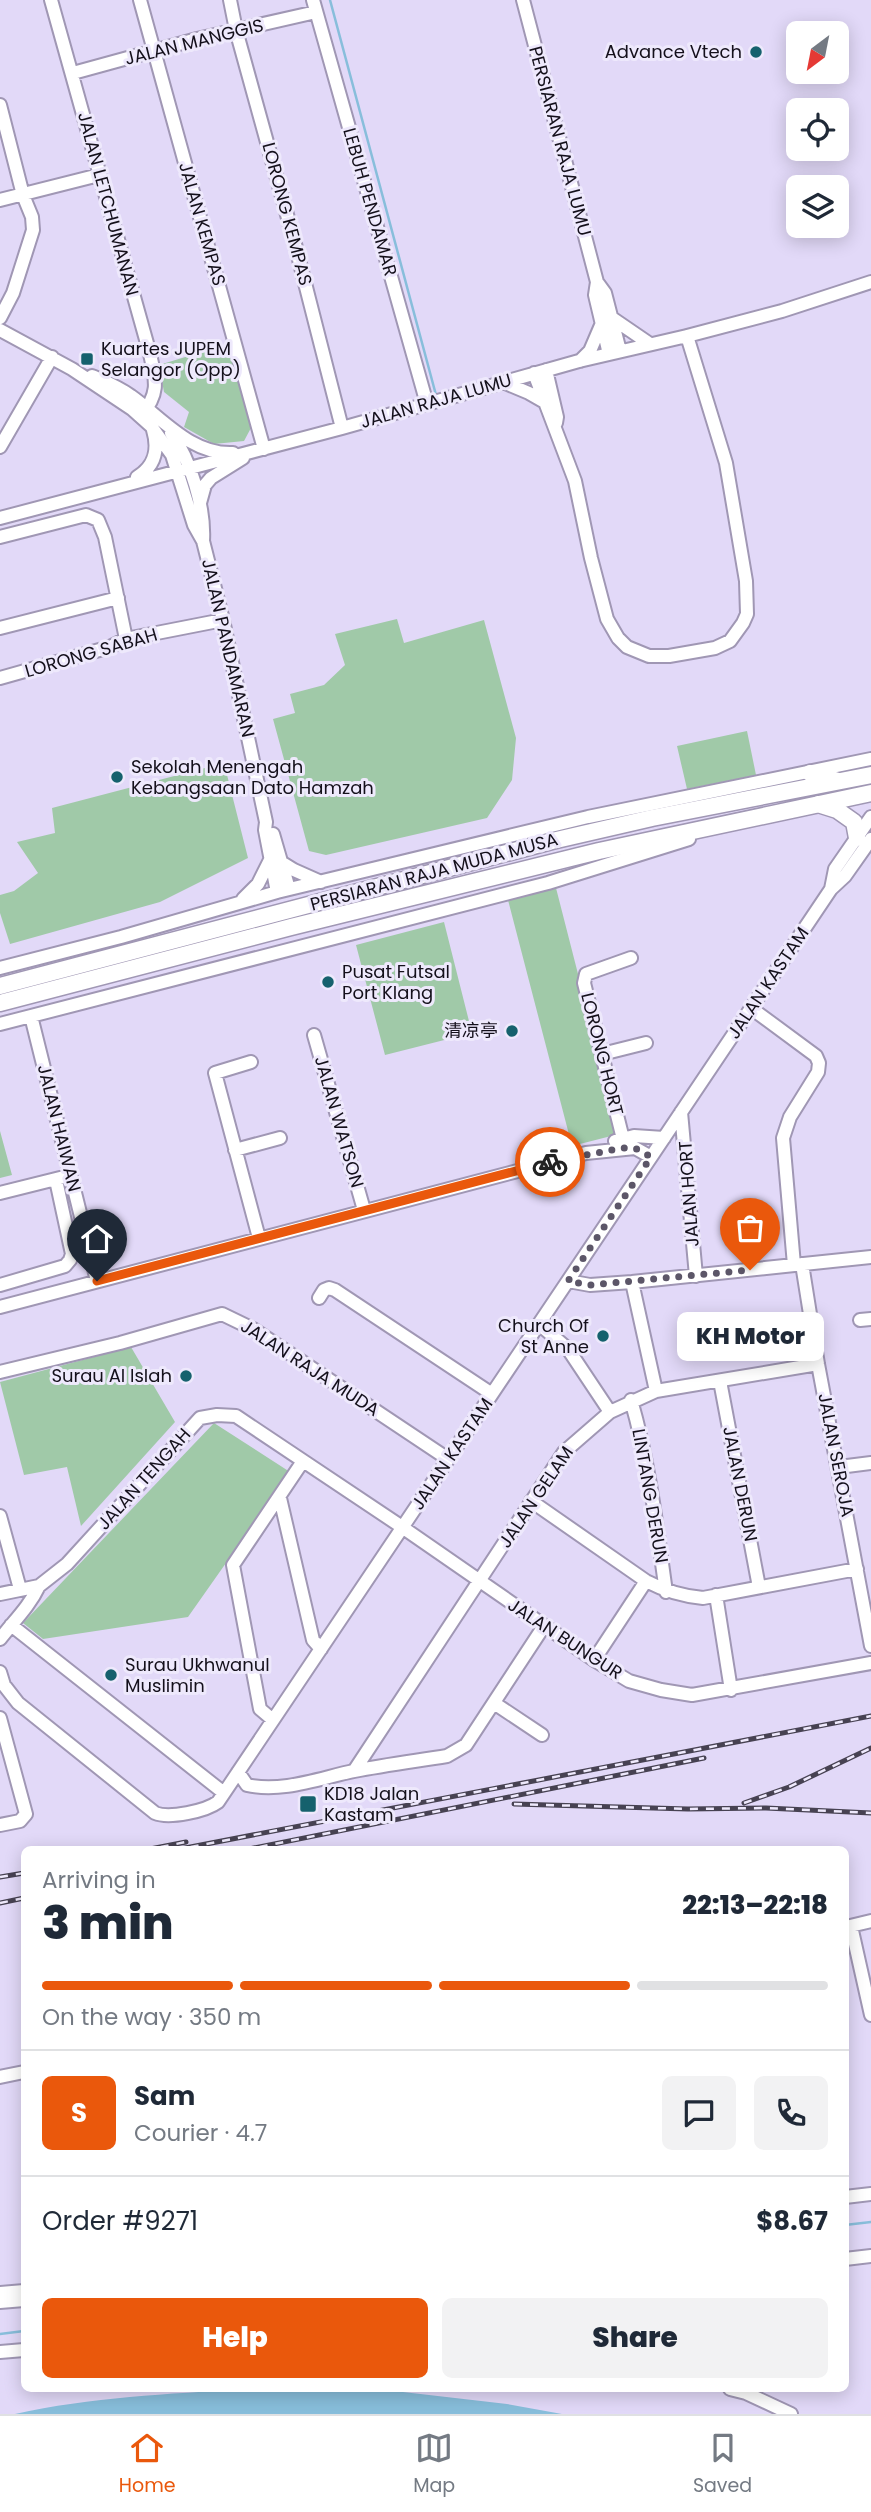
<!DOCTYPE html>
<meta charset="utf-8">
<style>
body{margin:0;font-family:Poppins,"Noto Sans SC",sans-serif;background:#f2f2f3;color:#1f2937;height:100vh;display:flex;flex-direction:column;font-size:26px;white-space:nowrap}
*{box-sizing:border-box;margin:0}
p{font-size:23px;color:#747a83}
.icon{flex:none;width:38px;height:38px;fill:none;stroke:currentColor;stroke-width:2;stroke-linecap:round;stroke-linejoin:round}
.map{position:relative;flex:1;overflow:hidden}
.side{position:absolute;left:21px;top:1846px;width:828px;height:546px;display:flex;flex-direction:column;background:#fff;border-radius:10px;box-shadow:0 4px 18px #0003}
.side>*{flex:none}
.needle{width:46px;rotate:212deg}
.tools{position:absolute;left:786px;top:21px;display:grid;gap:14px}
.tools a{display:grid;place-items:center;width:63px;height:63px;border-radius:10px;background:#fff;box-shadow:0 4px 18px #0003;font-size:35px}
.pin{position:absolute;display:grid;place-items:center;width:60px;height:60px;color:#fff;margin:-72px -30px;border-radius:50% 50% 50% 0;rotate:-45deg;box-shadow:0 0 7px #0007}
.pin .icon{rotate:45deg}
.courier{position:absolute;display:grid;place-items:center;width:70px;height:70px;margin:-35px;border:5px solid #ea580c;border-radius:50%;background:#fff;color:#222;box-shadow:0 2px 9px #0007}
.bubble{position:absolute;height:49px;border-radius:10px;background:#fff;box-shadow:0 4px 18px #0003;font-size:23px;font-weight:800;line-height:49px;text-align:center}
.headline em{font-style:normal;font-weight:800}
.headline div{display:flex;flex-direction:column-reverse}
.headline{display:flex;align-items:center;justify-content:space-between;height:119px;padding:0 21px}
h1{font-size:46px;font-weight:800;line-height:52px}
.bar{display:grid;grid-template-columns:repeat(4,1fr);gap:10px 7px;align-content:center;height:84px;padding:0 21px}
.bar i{height:9px;border-radius:5px;background:#e0e1e3}
.bar .current{background:#ea580c}
.bar p{grid-column:span 4}
.line{display:flex;align-items:center;gap:18px;padding:0 21px;border-top:2px solid #e0e1e3}
.line div{flex:1}
.round{display:grid;place-items:center;flex:none;width:74px;height:74px;border-radius:10px;background:#f2f2f3}
.action{display:flex;gap:14px;margin-top:auto;padding:14px 21px}
.action a{flex:1;height:80px;border-radius:10px;background:#ea580c;color:#fff;font-size:28px;font-weight:800;line-height:80px;text-align:center}
.action a+a{background:#f2f2f3;color:#1f2937}
.tab-bar{display:flex;justify-content:space-around;align-items:center;height:98px;border-top:2px solid #e0e1e3;background:#fff;font-size:19px;color:#747a83}
.tab-bar a{display:grid;justify-items:center;gap:4px}
.tab-bar .current{color:#ea580c}
.map>svg:first-child{display:block}
.green{fill:#a0c9a8}
.water{fill:#88bedb}
.lines{fill:none;stroke-linecap:round;stroke-linejoin:round}
.stream{stroke:#88bedb;stroke-width:2.5}
.minor-casing{stroke:#a097b4;stroke-width:16}
.major-casing{stroke:#a097b4;stroke-width:19}
.minor{stroke:#fff;stroke-width:12}
.major{stroke:#fff;stroke-width:16}
.rail-casing{stroke:#474252;stroke-width:5}
.rail{stroke:#eee9fc;stroke-width:2.5;stroke-dasharray:8;stroke-linecap:butt}
.done{stroke:#5c5668;stroke-width:7;stroke-dasharray:0 12.6}
.route{stroke:#ea580c;stroke-width:9}
.poi-dot{fill:#15616d;stroke:#eee9fc;stroke-width:2.5}
.labels{text-anchor:middle;stroke-width:6;stroke-linejoin:round;paint-order:stroke}
.street-label{font-size:18px;fill:#14101b;stroke:#eee9fc}
.poi-label{font-size:18px;fill:#14101b;stroke:#eee9fc;text-anchor:start}
</style>
<div class="map">
<svg width="871" height="2414" viewBox="0 0 871 2414">
<rect width="100%" height="100%" fill="#e2d9f8"/>
<path class="green" d="M228 344 252 426 244 441 214 444 184 427 189 412 164 392 159 365Z
M397 619 404 643 484 620 516 738 512 780 487 818 326 855 309 851 273 719 295 713 290 694 324 685 345 665 335 634Z
M747 731 756 775 687 789 677 746Z
M224 763 248 858 160 902 10 944 0 913V895L14 891 38 873 17 842 55 833 52 808Z
M556 888 619 1134 572 1146 508 900Z
M444 922 472 1033 385 1055 356 945Z
M0 1131 12 1175 0 1178Z
M131 1347 175 1422 81 1526 67 1467 24 1475 0 1382Z
M214 1423 290 1472 188 1617 43 1639 23 1623Z"/>
<path class="water" d="M246 2389H377L507 2404 562 2414H15C91 2397 168 2394 246 2389Z"/>
<g class="lines">
<path class="stream" d="M330 0 436 395
M845 2225 871 2222
M0 2334 24 2331"/>
<g class="minor-casing">
<path id="minor" d="M51 0 150 354C156 381 160 393 141 416
M140 0 264 449
M230 0 236 30 294 240 342 428
M313 0 427 404
M523 0 597 282 595 295 609 354
M73 73 197 39 316 12
M0 105 23 195 32 217 33 230 13 293 0 318
M0 200 99 175
M597 282 605 293 620 351
M612 318 650 344
M0 330 72 369 132 409 151 426 172 455 194 525 203 541 223 620 266 822 265 830 277 892
M580 361 590 351 602 323
M546 370 557 417 556 423
M534 373 575 481 591 558 607 619 618 638 627 647 649 656H669L715 648 730 641 743 623 747 614 746 581 726 463 687 336
M92 376C106 382 119 387 131 396 162 418 191 455 233 453
M503 382 529 393 543 401
M171 433C191 460 205 508 203 541
M0 447 52 357
M137 477C155 466 159 450 153 430
M200 503 205 485 211 478 243 458
M0 518 342 428 579 361 687 336 782 311 871 282
M0 537 86 515 98 520 105 537 126 639
M0 628 118 598
M0 678 110 647 126 639 223 620
M273 834 289 889
M281 862 294 870 321 882
M831 889 835 869 871 817
M243 899 258 884 270 860
M0 968 121 937 277 892 588 817 871 759
M751 1008 816 1056 819 1063 818 1072 790 1117 783 1138 794 1265
M31 1016 97 1281
M0 1024 548 883 689 839
M314 1035 364 1210
M602 1054 646 1043
M251 1062 215 1073 259 1238
M681 1112 696 1276
M623 1139 584 983 586 974 631 958
M615 1141 634 1136 664 1138
M235 1150 280 1138
M0 1193 64 1177
M802 1264 818 1364 871 1646
M568 1281 590 1285 632 1282 871 1257
M632 1282 656 1391
M0 1285 65 1266 70 1260 72 1254 56 1180
M319 1298 324 1290 329 1288 335 1290 492 1394
M0 1307 586 1153 635 1148 651 1157
M860 1320 871 1319
M539 1324 568 1349 610 1412
M0 1372 120 1343 222 1314 253 1329 448 1459
M720 1381 759 1587
M631 1400C649 1462 657 1528 666 1592
M839 1467 871 1463
M280 1498 313 1640 321 1649
M531 1501 646 1581C665 1591 681 1596 703 1598L857 1569
M0 1516 20 1589
M0 1594 39 1586 67 1564 200 1418 217 1415 236 1416 402 1527 594 1660 629 1681 661 1690 692 1695 871 1663
M716 1595 731 1690
M11 1625 224 1793
M0 1639C14 1621 29 1607 39 1586
M594 1660 646 1581
M0 1672 4 1685 18 1703 155 1813C169 1819 206 1811 218 1802L831 889 845 876 871 839
M494 1703 542 1735
M0 1718 26 1814 20 1821 0 1825
M273 1720 260 1709 233 1565 303 1461
M354 1771 564 1452 610 1412 656 1391 818 1364
M238 1772 247 1785C282 1793 320 1778 354 1771 385 1765 416 1761 447 1756L466 1745 544 1626
M851 1926 871 2015
M846 1927 871 1921
M0 2077 24 2072
M845 2197 871 2194
M845 2259 871 2256
M0 2293 24 2291
M0 2302 24 2300
M0 2352 24 2350
M730 2389 746 2393 791 2414"/>
</g>
<g class="major-casing">
<path id="major" d="M810 773 838 781
M818 804 837 810 854 822 857 838
M0 986 552 841 652 818 871 775
M0 1003 291 927 599 851 871 793"/>
</g>
<use href="#minor" class="minor"/>
<use href="#major" class="major"/>
<g class="rail-casing">
<path id="rail" d="M744 1803 789 1787 871 1748
M514 1804 688 1809 766 1808 871 1813
M145 1850 186 1842
M175 1850 871 1716
M244 1850 704 1758
M0 1877 24 1873
M0 1903 24 1898"/>
</g>
<use href="#rail" class="rail"/>
</g>
<g class="lines">
<path class="done" d="M550 1162 622 1148H635L651 1157 568 1281 590 1285 750 1270"/>
<path class="route" d="M97 1281 550 1162"/>
</g>
<g class="poi-dot">
<circle cx="756" cy="52" r="7"/>
<rect x="80" y="352" width="14" height="14" rx="3.5"/>
<circle cx="117" cy="777" r="7"/>
<circle cx="328" cy="982" r="7"/>
<circle cx="512" cy="1031" r="7"/>
<circle cx="603" cy="1336" r="7"/>
<circle cx="186" cy="1376" r="7"/>
<circle cx="111" cy="1675" r="7"/>
<rect x="299" y="1795" width="18" height="18" rx="3.5"/>
</g>
<g class="labels">
<g class="street-label">
<text transform="translate(194 42) rotate(-14)" y="6">JALAN MANGGIS</text>
<text transform="translate(560 141) rotate(75)" y="6">PERSIARAN RAJA LUMU</text>
<text transform="translate(370 202) rotate(74)" y="6">LEBUH PENDAMAR</text>
<text transform="translate(108 204) rotate(75)" y="6">JALAN LETCHUMANAN</text>
<text transform="translate(287 214) rotate(75)" y="6">LORONG KEMPAS</text>
<text transform="translate(202 224) rotate(74)" y="6">JALAN KEMPAS</text>
<text transform="translate(436 401) rotate(-16)" y="6">JALAN RAJA LUMU</text>
<text transform="translate(228 648) rotate(77)" y="6">JALAN PANDAMARAN</text>
<text transform="translate(91 653) rotate(-16)" y="6">LORONG SABAH</text>
<text transform="translate(434 872) rotate(-15)" y="6">PERSIARAN RAJA MUDA MUSA</text>
<text transform="translate(768 983) rotate(-56)" y="6">JALAN KASTAM</text>
<text transform="translate(602 1054) rotate(76)" y="6">LORONG HORT</text>
<text transform="translate(339 1122) rotate(74)" y="6">JALAN WATSON</text>
<text transform="translate(59 1128) rotate(76)" y="6">JALAN HAIWAN</text>
<text transform="translate(689 1194) rotate(-94)" y="6">JALAN HORT</text>
<text transform="translate(310 1368) rotate(33)" y="6">JALAN RAJA MUDA</text>
<text transform="translate(452 1454) rotate(-56)" y="6">JALAN KASTAM</text>
<text transform="translate(836 1455) rotate(79)" y="6">JALAN SEROJA</text>
<text transform="translate(144 1479) rotate(-48)" y="6">JALAN TENGAH</text>
<text transform="translate(740 1484) rotate(79)" y="6">JALAN DERUN</text>
<text transform="translate(650 1496) rotate(80)" y="6">LINTANG DERUN</text>
<text transform="translate(536 1497) rotate(-56)" y="6">JALAN GELAM</text>
<text transform="translate(565 1639) rotate(33)" y="6">JALAN BUNGUR</text>
</g>
<g class="poi-label">
<text x="742" y="58" text-anchor="end">Advance Vtech</text>
<text x="101" y="355">Kuartes JUPEM<tspan x="101" dy="21">Selangor (Opp)</tspan></text>
<text x="131" y="773">Sekolah Menengah<tspan x="131" dy="21">Kebangsaan Dato Hamzah</tspan></text>
<text x="342" y="978">Pusat Futsal<tspan x="342" dy="21">Port Klang</tspan></text>
<text x="498" y="1037" text-anchor="end">清凉亭</text>
<text x="589" y="1332" text-anchor="end">Church Of<tspan x="589" dy="21">St Anne</tspan></text>
<text x="172" y="1382" text-anchor="end">Surau Al Islah</text>
<text x="125" y="1671">Surau Ukhwanul<tspan x="125" dy="21">Muslimin</tspan></text>
<text x="324" y="1800">KD18 Jalan<tspan x="324" dy="21">Kastam</tspan></text>
</g>
</g>
</svg>
<div class="tools">
<a><svg class="needle" viewBox="-14 -14 28 28"><path d="M0-13l5 13h-10z" fill="#e53935"/><path d="M0 13l5-13h-10z" fill="#747a83"/></svg></a>
<a><svg class="icon" aria-label="locate" viewBox="0 0 24 24"><circle cx="12" cy="12" r="6"/><path d="M12 2v4M12 18v4M2 12h4M18 12h4"/></svg></a>
<a><svg class="icon" aria-label="layers" viewBox="0 0 24 24"><path d="M12 4l9 5-9 5-9-5zM3 14l9 5 9-5"/></svg></a>
</div>
<div class="pin" style="left:750px;top:1270px;background:#ea580c"><svg class="icon" aria-label="bag" viewBox="0 0 24 24"><path d="M5 8h14l-1 12H6zM9 8a3 3 0 0 1 6 0"/></svg></div>
<div class="pin" style="left:97px;top:1281px;background:#1f2937"><svg class="icon" aria-label="home" viewBox="0 0 24 24"><path d="M3 11l9-7 9 7M6 9v11h12V9"/></svg></div>
<div class="courier" style="left:550px;top:1162px"><svg class="icon" aria-label="bike" viewBox="0 0 24 24"><circle cx="6" cy="16" r="4"/><circle cx="18" cy="16" r="4"/><path d="M6 16l4-8h5l3 8M10 8l3 8H6M13 5h3"/></svg></div>
<div class="bubble" style="left:677px;top:1312px;width:147px">KH Motor</div>
<section class="side">
<div class="headline"><div><h1>3 min</h1><p>Arriving in</p></div><em>22:13–22:18</em></div>
<div class="bar"><i class="current"></i><i class="current"></i><i class="current"></i><i></i><p>On the way · 350 m</p></div>
<div class="line" style="height:126px"><b class="round" style="background:#ea580c;color:#fff">S</b><div><b>Sam</b><p>Courier · 4.7</p></div><a class="round"><svg class="icon" aria-label="chat" viewBox="0 0 24 24"><path d="M4 5h16v11H9l-5 4z"/></svg></a><a class="round"><svg class="icon" aria-label="phone" viewBox="0 0 24 24"><path d="M5 4h4l2 5-3 2q2 4 5 5l2-3 5 2v4C11 20 4 13 5 4z"/></svg></a></div>
<div class="line" style="height:91px"><div>Order #9271</div><b>$8.67</b></div>
<div class="action"><a>Help</a><a>Share</a></div>
</section>
</div>
<nav class="tab-bar">
<a class="current"><svg class="icon" aria-label="home" viewBox="0 0 24 24"><path d="M3 11l9-7 9 7M6 9v11h12V9"/></svg>Home</a>
<a><svg class="icon" aria-label="map" viewBox="0 0 24 24"><path d="M3 6l6-2 6 2 6-2v14l-6 2-6-2-6 2zM9 4v14M15 6v14"/></svg>Map</a>
<a><svg class="icon" aria-label="saved" viewBox="0 0 24 24"><path d="M7 4h10v16l-5-4-5 4z"/></svg>Saved</a>
</nav>
